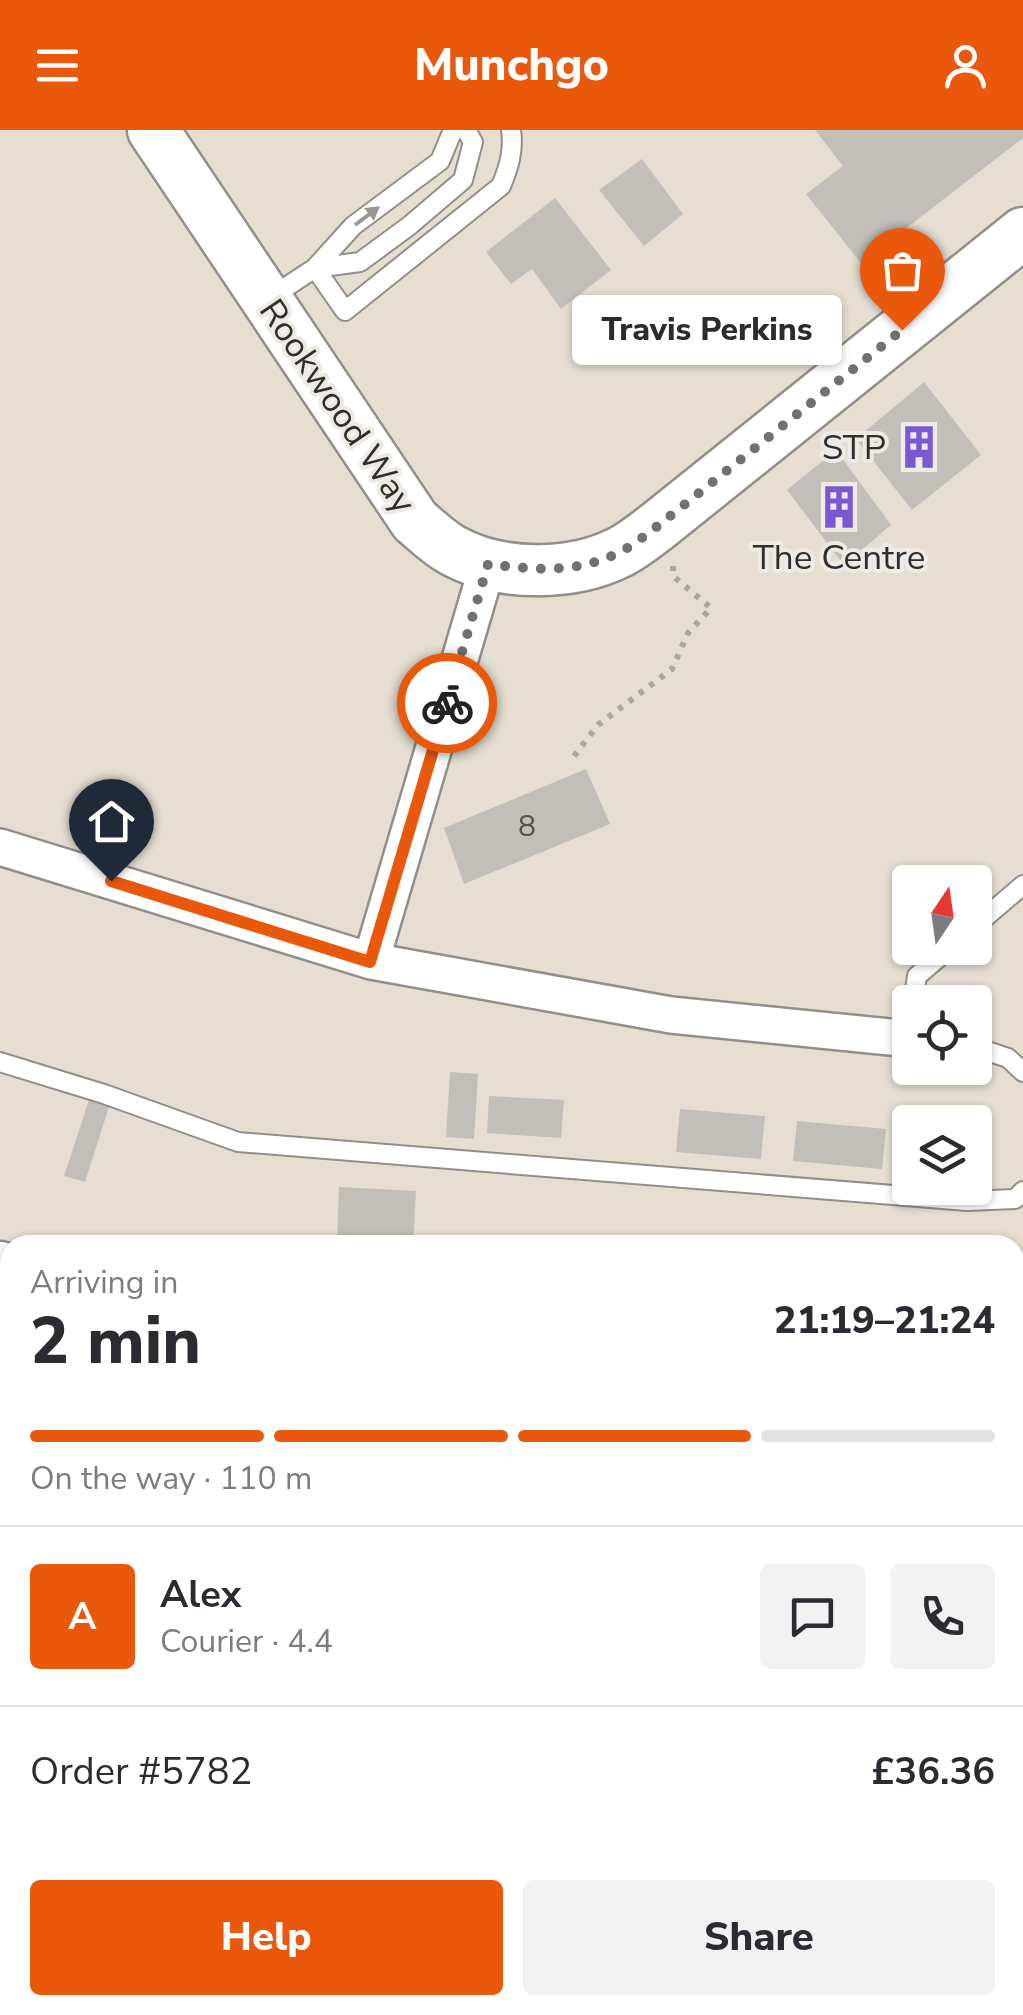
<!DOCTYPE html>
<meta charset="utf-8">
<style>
body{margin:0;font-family:"Nunito Sans",sans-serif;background:#f2f2f3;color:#2b2b33;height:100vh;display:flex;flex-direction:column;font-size:38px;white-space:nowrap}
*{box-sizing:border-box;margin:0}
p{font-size:32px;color:#7c7c81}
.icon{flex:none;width:55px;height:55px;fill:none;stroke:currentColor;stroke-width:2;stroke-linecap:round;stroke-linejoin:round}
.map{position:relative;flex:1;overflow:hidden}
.drawer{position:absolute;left:0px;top:1105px;width:1025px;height:780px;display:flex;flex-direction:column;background:#fff;border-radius:30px 30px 0 0;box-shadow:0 2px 8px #0004}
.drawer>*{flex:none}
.needle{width:65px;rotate:13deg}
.buttons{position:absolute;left:892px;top:735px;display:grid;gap:20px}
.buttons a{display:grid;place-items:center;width:100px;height:100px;border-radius:10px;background:#fff;box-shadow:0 2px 8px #0004;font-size:50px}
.pin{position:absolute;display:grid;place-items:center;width:85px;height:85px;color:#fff;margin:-102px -42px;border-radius:50% 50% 50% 0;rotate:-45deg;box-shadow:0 0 10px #0007}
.pin .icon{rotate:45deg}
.courier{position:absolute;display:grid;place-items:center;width:100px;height:100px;margin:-50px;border:8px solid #ea580c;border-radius:50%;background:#fff;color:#222;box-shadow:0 2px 12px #0007}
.bubble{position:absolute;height:70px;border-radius:10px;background:#fff;box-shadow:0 2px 8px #0004;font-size:32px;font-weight:800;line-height:70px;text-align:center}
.headline em{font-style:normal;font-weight:800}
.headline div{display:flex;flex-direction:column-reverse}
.headline{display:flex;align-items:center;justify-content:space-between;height:170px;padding:0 30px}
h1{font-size:65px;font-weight:800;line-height:75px}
.bar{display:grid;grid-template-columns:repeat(4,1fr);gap:15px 10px;align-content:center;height:120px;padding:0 30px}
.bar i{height:12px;border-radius:8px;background:#e1e1e2}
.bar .current{background:#ea580c}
.bar p{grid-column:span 4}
.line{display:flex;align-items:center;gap:25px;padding:0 30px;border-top:2px solid #e1e1e2}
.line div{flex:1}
.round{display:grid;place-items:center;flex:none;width:105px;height:105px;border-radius:10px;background:#f2f2f3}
.primary-button{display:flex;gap:20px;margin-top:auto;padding:20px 30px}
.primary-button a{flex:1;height:115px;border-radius:10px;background:#ea580c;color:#fff;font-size:40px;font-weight:800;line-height:115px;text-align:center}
.primary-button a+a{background:#f2f2f3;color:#2b2b33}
header{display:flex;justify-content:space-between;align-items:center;height:130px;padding:0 30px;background:#ea580c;color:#fff;font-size:45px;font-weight:800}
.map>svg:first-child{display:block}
.built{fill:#e5ded1;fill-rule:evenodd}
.building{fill:#c2bfb9}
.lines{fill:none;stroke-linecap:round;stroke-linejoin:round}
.lane-casing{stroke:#928f8a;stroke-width:22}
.street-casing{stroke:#928f8a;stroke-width:40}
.secondary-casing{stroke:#928f8a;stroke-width:55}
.path{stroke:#aaa7a2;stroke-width:6;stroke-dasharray:5 8;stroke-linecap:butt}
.lane{stroke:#fff;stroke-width:18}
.street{stroke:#fff;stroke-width:35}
.secondary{stroke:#fff;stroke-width:50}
.oneway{fill:#989796}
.done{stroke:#73716d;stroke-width:10;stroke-dasharray:0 18}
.route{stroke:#ea580c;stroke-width:12}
.labels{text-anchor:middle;stroke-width:8;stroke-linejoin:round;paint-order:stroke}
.number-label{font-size:30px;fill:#555350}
.street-label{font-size:35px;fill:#312f2d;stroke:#eeebe4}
.poi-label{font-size:35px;fill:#312f2d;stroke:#eeebe4;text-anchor:end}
</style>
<header><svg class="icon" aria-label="menu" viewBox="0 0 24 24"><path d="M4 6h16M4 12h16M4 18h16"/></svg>Munchgo<svg class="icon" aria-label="person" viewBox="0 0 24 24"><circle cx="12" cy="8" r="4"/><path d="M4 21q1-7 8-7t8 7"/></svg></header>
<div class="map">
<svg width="1023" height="1885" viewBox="0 0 1023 1885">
<rect width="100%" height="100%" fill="#eeebe4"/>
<path class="built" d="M0 0H1023V1355L1015 1354V1115H10V1835L0 1832ZM910 752H975V818H910ZM910 872H975V938H910ZM910 992H975V1058H910Z"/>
<path class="building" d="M815 0H1023V8L861 133 806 64 843 36Z
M642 29 683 84 644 116 599 60Z
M555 68 611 140 561 179 532 139 511 154 486 122Z
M924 252 981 325 912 380 856 309Z
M836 320 891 395 844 435 787 360Z
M586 639 610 694 464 754 444 698Z
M450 942 478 944 474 1009 446 1007Z
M489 966 564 970 561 1008 487 1003Z
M89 970 109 977 85 1052 64 1046Z
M680 979 765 986 761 1029 676 1022Z
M797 991 886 999 882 1039 793 1031Z
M339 1057 416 1061 413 1115H337Z
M1023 1815V1885H1005L1003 1875H1015V1817Z"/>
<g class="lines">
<g class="lane-casing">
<path id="lane" d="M466 0 473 12 463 50 409 96 360 132 315 138 345 181 501 56C509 37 514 20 511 0
M271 167 315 138 353 96 440 31 453 0
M975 796 1023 755
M913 872 917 846 950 818
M975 917 1008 928 1023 942
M0 932 104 964 238 1012 967 1071 1015 1069 1023 1061
M0 1265 10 1232
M1023 1667 1019 1677 1020 1710 1023 1714
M7 1720 10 1721"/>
</g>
<g class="street-casing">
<path id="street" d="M0 717 371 831 488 434
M371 831 671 885 910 909
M0 1832 10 1835
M145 1875 230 1885
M402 1885 513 1879 553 1885"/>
</g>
<g class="secondary-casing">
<path id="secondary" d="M153 0 415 391C427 401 439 413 452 420 500 447 573 446 620 422 634 415 647 404 659 395L1023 103
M0 1137 10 1140
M1015 1354 1023 1355"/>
</g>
<path class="path" d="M574 626 598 595 672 539 688 503 711 478 673 446V431"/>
<use href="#lane" class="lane"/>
<use href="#street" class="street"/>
<use href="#secondary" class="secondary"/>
</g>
<defs><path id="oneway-solid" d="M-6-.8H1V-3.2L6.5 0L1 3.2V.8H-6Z" transform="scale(2.5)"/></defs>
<use class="oneway" href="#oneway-solid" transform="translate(367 86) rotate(-37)"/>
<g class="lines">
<path class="done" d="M447 573 488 434C534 440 577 444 620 422 634 415 647 404 659 395L902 200"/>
<path class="route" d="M111 751 370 832 447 573"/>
</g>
<defs>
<g id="building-bare" transform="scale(3.45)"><path d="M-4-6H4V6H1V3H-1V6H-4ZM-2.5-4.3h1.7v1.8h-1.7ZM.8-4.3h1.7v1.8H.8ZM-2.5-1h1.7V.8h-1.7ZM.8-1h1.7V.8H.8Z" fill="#7958d2" stroke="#eeebe4" stroke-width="2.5" paint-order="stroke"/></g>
</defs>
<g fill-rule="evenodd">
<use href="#building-bare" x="919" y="317"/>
<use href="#building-bare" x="839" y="377"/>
</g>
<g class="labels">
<g class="number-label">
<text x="527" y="706">8</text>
</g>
<g class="street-label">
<text transform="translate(338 276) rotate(56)" y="12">Rookwood Way</text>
</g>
<g class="poi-label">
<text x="886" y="329">STP</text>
<text x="839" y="439" text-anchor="middle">The Centre</text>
</g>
</g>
</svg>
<div class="buttons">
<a><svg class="needle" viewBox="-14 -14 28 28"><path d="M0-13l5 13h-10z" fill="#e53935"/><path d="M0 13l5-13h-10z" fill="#7c7c81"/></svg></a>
<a><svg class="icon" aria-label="locate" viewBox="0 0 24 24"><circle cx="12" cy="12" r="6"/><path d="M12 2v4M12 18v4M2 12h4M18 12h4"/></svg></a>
<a><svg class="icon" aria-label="layers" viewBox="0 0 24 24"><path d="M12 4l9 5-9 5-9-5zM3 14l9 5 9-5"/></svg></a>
</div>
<div class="pin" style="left:902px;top:200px;background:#ea580c"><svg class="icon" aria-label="bag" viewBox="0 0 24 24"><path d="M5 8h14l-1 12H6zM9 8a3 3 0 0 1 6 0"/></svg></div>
<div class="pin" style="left:111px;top:751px;background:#1f2937"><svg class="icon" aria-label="home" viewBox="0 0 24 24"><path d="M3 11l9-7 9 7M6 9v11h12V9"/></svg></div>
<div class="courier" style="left:447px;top:573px"><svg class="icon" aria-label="bike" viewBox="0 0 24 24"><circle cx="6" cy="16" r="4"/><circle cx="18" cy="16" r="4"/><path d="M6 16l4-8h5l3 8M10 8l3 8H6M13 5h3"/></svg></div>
<div class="bubble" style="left:572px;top:165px;width:270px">Travis Perkins</div>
<section class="drawer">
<div class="headline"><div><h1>2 min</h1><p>Arriving in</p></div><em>21:19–21:24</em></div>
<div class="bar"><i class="current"></i><i class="current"></i><i class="current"></i><i></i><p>On the way · 110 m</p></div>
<div class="line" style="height:180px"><b class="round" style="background:#ea580c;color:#fff">A</b><div><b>Alex</b><p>Courier · 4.4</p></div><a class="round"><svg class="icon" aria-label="chat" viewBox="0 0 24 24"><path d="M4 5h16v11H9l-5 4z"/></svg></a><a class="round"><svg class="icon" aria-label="phone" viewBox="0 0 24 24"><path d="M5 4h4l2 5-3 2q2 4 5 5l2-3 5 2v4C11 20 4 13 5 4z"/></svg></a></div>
<div class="line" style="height:130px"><div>Order #5782</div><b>£36.36</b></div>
<div class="primary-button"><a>Help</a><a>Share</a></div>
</section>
</div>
